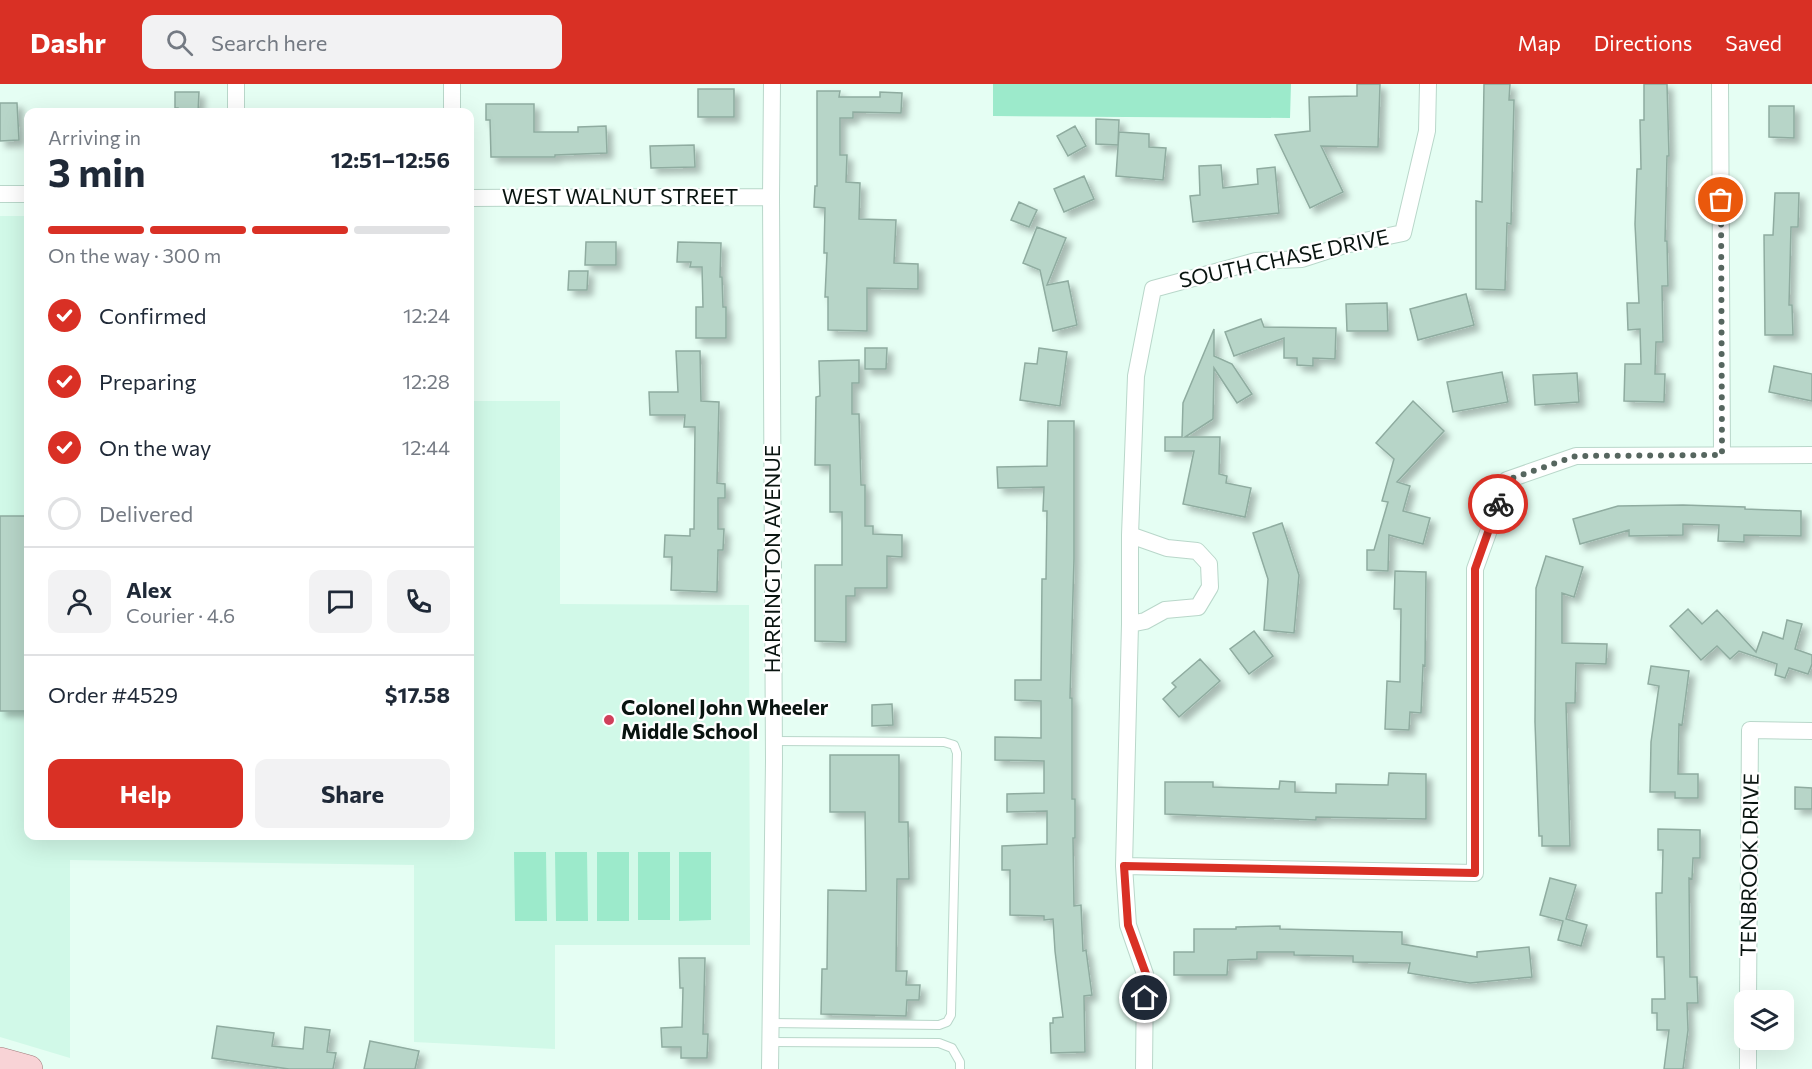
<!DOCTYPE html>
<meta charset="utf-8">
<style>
body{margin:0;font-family:Commissioner,sans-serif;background:#f2f2f3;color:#1f2937;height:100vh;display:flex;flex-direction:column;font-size:22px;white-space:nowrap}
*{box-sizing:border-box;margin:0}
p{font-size:20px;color:#747a83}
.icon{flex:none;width:33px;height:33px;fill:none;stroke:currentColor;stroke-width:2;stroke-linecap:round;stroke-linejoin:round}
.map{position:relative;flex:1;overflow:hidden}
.drawer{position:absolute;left:24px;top:24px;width:450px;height:732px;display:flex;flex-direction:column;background:#fff;border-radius:12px;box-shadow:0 6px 24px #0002}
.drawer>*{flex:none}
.controls{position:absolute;left:1734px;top:906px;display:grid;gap:12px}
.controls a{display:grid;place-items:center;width:60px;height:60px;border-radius:12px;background:#fff;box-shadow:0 6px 24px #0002;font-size:30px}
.pin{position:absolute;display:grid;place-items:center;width:51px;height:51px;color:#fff;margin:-26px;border:3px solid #fff;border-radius:50%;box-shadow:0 2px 6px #0007}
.courier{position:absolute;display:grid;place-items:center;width:60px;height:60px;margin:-30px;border:4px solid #d93025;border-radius:50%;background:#fff;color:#222;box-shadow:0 2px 8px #0007}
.summary em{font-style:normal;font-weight:700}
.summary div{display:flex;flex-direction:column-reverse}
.summary{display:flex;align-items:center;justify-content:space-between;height:102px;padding:0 24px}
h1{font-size:39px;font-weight:700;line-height:45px}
.bar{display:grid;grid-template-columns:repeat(4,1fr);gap:9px 6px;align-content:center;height:72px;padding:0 24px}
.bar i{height:8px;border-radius:4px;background:#e0e1e3}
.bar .current{background:#d93025}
.bar p{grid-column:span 4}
.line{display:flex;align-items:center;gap:15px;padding:0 24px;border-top:2px solid #e0e1e3}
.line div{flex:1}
.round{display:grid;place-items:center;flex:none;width:63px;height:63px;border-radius:12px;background:#f2f2f3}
ol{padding:0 24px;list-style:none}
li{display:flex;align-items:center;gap:18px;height:66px}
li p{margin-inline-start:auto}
li .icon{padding:6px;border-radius:50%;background:#d93025;color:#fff;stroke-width:4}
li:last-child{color:#747a83}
li i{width:33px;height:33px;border:3px solid #e0e1e3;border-radius:50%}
.action{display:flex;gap:12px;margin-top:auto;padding:12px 24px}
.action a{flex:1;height:69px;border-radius:12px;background:#d93025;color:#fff;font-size:24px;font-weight:700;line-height:69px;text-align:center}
.action a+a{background:#f2f2f3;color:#1f2937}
header{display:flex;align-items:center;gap:36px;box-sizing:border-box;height:84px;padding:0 30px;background:#d93025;color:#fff}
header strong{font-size:28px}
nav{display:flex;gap:33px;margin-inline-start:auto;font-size:21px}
.search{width:420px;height:54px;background:#f2f2f3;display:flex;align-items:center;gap:15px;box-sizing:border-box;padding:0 21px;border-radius:12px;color:#747a83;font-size:22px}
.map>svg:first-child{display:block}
.built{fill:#d1f9e8}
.green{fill:#9ceacb}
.building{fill:#b7d5c8;stroke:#8faca0;stroke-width:1.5;filter:url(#shadow)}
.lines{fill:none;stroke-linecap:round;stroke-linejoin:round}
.lane-casing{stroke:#b9d7ca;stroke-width:10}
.street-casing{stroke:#b9d7ca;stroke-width:18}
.primary-casing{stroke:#a27d7e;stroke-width:28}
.lane{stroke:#fff;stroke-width:8}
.street{stroke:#fff;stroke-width:16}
.primary{stroke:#f8d3d6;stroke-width:27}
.done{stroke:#56665f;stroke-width:6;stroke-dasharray:0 10.8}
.route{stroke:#d93025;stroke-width:8}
.poi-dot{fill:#d0405b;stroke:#fff;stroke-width:2}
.labels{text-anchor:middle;stroke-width:4.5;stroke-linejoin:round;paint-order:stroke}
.street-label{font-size:21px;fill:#091410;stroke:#fff}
.poi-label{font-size:21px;font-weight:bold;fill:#091410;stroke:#fff;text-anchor:start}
</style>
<header>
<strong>Dashr</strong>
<div class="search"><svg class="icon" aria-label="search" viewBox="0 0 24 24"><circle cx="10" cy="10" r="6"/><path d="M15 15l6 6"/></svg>Search here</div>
<nav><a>Map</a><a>Directions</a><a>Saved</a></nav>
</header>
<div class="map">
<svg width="1812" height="985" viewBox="0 0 1812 985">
<defs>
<filter id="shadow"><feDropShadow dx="5.5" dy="5.5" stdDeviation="3" flood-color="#0004"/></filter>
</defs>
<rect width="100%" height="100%" fill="#e5fef3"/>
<path class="built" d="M0 132H28V752H470V317H560V520L749 521 750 861H555V965L414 958V781L70 776V974L0 953Z"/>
<path class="green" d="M993 0H1291L1290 34 993 32Z
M514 768H546L547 837H515Z
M555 768H587L588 837H556Z
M597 768H629V837H597Z
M638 768H670V836H638Z
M679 768H711V836L679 837Z"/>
<path class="building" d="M1357 0H1380L1378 63 1321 62 1343 108 1310 124 1275 51 1310 47 1309 13 1357 12Z
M1484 0H1510L1509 16H1514L1511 140 1507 139 1505 206 1476 205V117L1482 118Z
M1644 0H1667L1669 72H1667L1665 157H1667L1668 202H1662L1663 258H1656L1655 290H1665L1664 318 1624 317 1625 280H1641L1640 245 1628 246 1627 219H1639L1635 140 1637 85H1641L1640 36H1644Z
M698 5H734V33H698Z
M817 7H840L839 13H880V8L902 9 901 29 853 28V34H840V71H847L846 98 860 99 859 135 896 136 894 179 918 180V205L867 204V247L828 246V213H825L827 169H824L825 124 814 123 815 102H817Z
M175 8H199L198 28H178V24H175Z
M0 19H17L19 56 0 57Z
M486 20H534V48H578V43L606 42 607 69 555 71V73H491L490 36H486Z
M1769 22H1794V54L1769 53Z
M1096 35 1119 36 1118 61 1096 60Z
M1075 42 1086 62 1068 72 1057 52Z
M1119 48 1149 50V63L1166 64 1163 96 1116 92Z
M694 61 695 83 651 84 650 62Z
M1221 81 1223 104 1258 100 1257 85 1275 83 1279 129 1193 138 1190 112 1200 111 1199 82Z
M1084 92 1094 115 1064 128 1054 105Z
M1775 109H1799L1798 143H1791L1789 221H1792L1793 251H1765L1764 151H1773Z
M1019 118 1037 126 1029 143 1011 136Z
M1037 143 1066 154 1047 201 1068 197 1077 241 1053 247 1040 186 1023 179Z
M586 158H616V181H585Z
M678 158 721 159 720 193H722L723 223H726V254H696V223H703L702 183H690L691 178H677Z
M569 187H588L587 206H568Z
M1466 210 1474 241 1418 256 1410 225Z
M1387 219 1388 247H1347L1346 220Z
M1261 235 1264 243 1336 244 1335 275 1313 274V282L1297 281V274H1284V254L1234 272 1225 248Z
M1214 245V272L1232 280 1252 310 1237 319 1214 284 1213 335 1185 353H1220L1219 390 1227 392 1226 399 1251 404 1245 433 1183 420 1194 367H1165V353H1182L1183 319Z
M865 264H887L886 285H865Z
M1039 264 1067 268 1060 322 1020 316 1025 279 1037 280Z
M676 267H700L701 317 719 318 717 399 725 400V414H718V445H724L723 466H718L717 508 671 506 672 473H664L665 451 690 452V445H694L695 343H684L685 331H650L649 308H678Z
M859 276V299H852V330H859L861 401H865V442H873V450L902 451V473L887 472V504H855V512H846V558L815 557V481H842V428H830V381H815L816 313 820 312 819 277Z
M1774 282 1812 290V317L1769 308Z
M1502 288 1508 318 1453 328 1447 298Z
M1577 289 1579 318 1535 321 1533 291Z
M1413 317 1444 347 1397 398 1410 402 1403 427 1430 434 1423 460 1389 451 1388 487 1367 486V466H1374L1388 418 1382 417 1394 375 1376 359Z
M1048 337H1074V475L1070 614H1072V715H1075V754H1073L1074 822 1081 821 1083 867 1086 866 1092 911 1084 912 1085 968 1051 969 1050 939H1053V934L1063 933 1055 867 1053 835 1044 836V832L1010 831V786H1002V762L1047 760V727L1007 728V710L1044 709V677L995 676V653L1041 654V617L1015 616V596H1041L1042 495H1046L1047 427H1043L1044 403 998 404 997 383 1047 382Z
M1683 421 1745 423V425L1801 427V452L1744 451V458L1718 457 1719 441 1683 440V451L1629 452V446L1580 460 1573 435 1618 422Z
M0 432H28V627H0Z
M1282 439 1299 491 1294 549 1264 546 1268 495 1253 449Z
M1546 472 1583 483 1574 513 1562 509V559L1607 560 1606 580 1576 579 1575 619H1566L1570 762H1542V752H1539L1535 638 1536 504Z
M1395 487 1426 488 1425 582 1423 581 1421 629 1410 628 1409 646 1385 645 1387 597 1400 598 1401 525H1394Z
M1688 525 1702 540 1717 526 1756 568 1763 548 1783 555 1787 536 1802 540 1795 565 1812 571V580L1808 590 1789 584 1785 594 1775 591 1777 580 1739 567 1730 575 1717 562 1701 576 1670 542Z
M1254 547 1273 572 1249 590 1230 565Z
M1200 575 1220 597 1179 633 1163 615 1176 603 1172 599Z
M1651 582 1689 587 1682 641 1679 640 1678 690H1698V714H1675V708H1650L1651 658 1659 602 1648 600Z
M892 620 893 641 872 642V621Z
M830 671H899V738H908L909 795H897L896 887H907L906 901H920L919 916H907L906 932 821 930 822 885H827L828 806 866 807 865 728H830Z
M1389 689 1426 690V735L1316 733V736L1165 730V698H1213V703L1279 705 1280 697 1295 698V708L1336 709V700L1388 701Z
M1795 703 1812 704V725H1795Z
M1658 745 1700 746V774H1693L1692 795 1689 794 1690 893H1697L1698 919H1687L1688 946 1683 985H1664L1669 946H1657V929H1652V915H1665L1664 873H1657L1656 809H1662L1663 766H1658Z
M1550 794 1576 801 1566 835 1587 841 1581 862 1558 856 1563 837 1540 831Z
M1280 842V845L1402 848V860L1477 873V868L1529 863 1532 893 1470 899 1408 889 1410 879 1353 878V872L1294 871V868H1257V875L1228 876 1227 891H1174V868H1194V845H1236V843Z
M679 874H705L703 950H708L707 974H681V963H662L661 944 682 943 683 904H680Z
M217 942 274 949 272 962 303 965 305 943 330 946 327 968 336 969 333 985H289L212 974Z
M370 957 419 967 415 985H364Z"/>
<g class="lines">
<g class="lane-casing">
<path id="lane" d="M771 939 939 941 947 938 951 931 957 669 954 661 944 658 774 657
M771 958 939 959 952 964 960 978V985"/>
</g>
<g class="street-casing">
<path id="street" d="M236 0V28
M1720 0 1722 371
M452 28V0
M0 110H28
M470 114 771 113
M1130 451 1167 464 1197 467 1209 480 1210 503 1198 523 1165 526 1145 537 1130 540
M1124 782 1475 789V485L1507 396 1576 372 1812 371
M1748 916 1750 646 1812 647
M770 985 774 677 771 113 772 0
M1144 985 1145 890 1128 841 1124 782 1130 540V451L1136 292 1153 205 1256 177 1302 175 1345 161 1403 149 1427 47 1428 0
M1748 985V956"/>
</g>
<g class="primary-casing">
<path id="primary" d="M0 977 29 985"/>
</g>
<use href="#lane" class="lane"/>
<use href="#street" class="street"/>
<use href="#primary" class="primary"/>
</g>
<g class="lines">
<path class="done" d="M1498 420 1507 396 1576 372 1722 371 1721 116"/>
<path class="route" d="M1145 914 1146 890 1128 841 1124 782 1475 789V485L1498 420"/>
</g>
<circle class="poi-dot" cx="609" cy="636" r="6"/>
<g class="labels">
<g class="street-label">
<text x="620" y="120">WEST WALNUT STREET</text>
<text transform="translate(1284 175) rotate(-12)" y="7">SOUTH CHASE DRIVE</text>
<text transform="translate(773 475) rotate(-90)" y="7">HARRINGTON AVENUE</text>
<text transform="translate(1750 781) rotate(-89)" y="7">TENBROOK DRIVE</text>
</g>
<g class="poi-label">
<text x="621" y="631">Colonel John Wheeler<tspan x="621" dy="24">Middle School</tspan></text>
</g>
</g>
</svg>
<div class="controls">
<a><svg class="icon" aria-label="layers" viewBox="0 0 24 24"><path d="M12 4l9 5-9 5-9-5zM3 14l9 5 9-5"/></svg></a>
</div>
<div class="pin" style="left:1721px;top:116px;background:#ea580c"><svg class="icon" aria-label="bag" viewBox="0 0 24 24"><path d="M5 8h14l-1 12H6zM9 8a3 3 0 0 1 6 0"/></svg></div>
<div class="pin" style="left:1145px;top:914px;background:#1f2937"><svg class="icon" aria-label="home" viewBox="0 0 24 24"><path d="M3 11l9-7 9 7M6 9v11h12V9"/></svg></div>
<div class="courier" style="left:1498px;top:420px"><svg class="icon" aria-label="bike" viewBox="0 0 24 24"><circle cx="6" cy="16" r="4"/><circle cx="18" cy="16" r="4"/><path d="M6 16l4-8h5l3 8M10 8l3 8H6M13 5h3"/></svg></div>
<section class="drawer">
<div class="summary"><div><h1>3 min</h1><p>Arriving in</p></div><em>12:51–12:56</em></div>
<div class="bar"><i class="current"></i><i class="current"></i><i class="current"></i><i></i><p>On the way · 300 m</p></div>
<ol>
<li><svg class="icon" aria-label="check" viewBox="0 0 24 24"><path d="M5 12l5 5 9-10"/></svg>Confirmed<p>12:24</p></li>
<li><svg class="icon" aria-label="check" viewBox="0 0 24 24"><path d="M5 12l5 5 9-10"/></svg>Preparing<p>12:28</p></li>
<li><svg class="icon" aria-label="check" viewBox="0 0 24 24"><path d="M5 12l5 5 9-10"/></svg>On the way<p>12:44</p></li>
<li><i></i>Delivered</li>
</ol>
<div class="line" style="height:108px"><a class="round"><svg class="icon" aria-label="person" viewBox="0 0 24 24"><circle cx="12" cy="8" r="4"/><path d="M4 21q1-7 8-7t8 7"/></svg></a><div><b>Alex</b><p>Courier · 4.6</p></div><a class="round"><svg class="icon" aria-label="chat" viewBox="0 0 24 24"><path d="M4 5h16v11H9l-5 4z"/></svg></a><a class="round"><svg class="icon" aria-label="phone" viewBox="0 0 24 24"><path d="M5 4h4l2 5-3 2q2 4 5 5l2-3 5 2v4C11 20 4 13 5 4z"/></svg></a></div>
<div class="line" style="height:78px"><div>Order #4529</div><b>$17.58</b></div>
<div class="action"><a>Help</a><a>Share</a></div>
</section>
</div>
